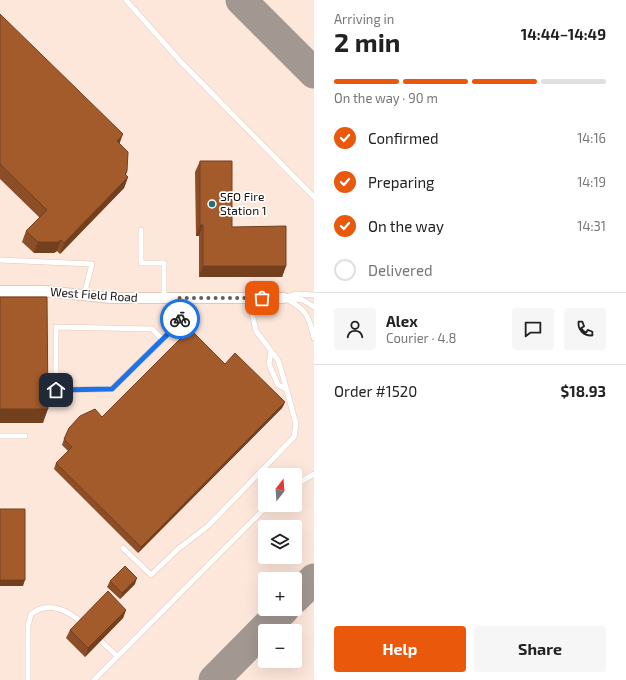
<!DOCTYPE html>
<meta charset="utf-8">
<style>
body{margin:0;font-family:"Exo 2",sans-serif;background:#f6f6f6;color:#222;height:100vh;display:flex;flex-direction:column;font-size:15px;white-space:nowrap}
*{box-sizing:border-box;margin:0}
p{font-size:13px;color:#767676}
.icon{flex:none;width:22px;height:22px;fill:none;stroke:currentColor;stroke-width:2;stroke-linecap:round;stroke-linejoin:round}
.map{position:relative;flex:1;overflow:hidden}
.side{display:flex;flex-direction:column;background:#fff;width:312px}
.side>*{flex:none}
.needle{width:26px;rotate:17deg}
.fabs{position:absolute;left:258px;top:468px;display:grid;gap:8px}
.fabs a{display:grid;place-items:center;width:44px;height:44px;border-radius:4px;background:#fff;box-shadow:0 4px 16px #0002;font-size:20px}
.pin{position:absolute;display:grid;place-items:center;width:34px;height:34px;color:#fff;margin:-17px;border-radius:8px;box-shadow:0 2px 6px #0006}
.courier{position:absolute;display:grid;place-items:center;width:40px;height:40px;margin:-20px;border:3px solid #1a73e8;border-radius:50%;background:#fff;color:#222;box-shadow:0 1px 5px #0007}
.overview em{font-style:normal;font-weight:700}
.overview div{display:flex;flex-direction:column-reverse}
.overview{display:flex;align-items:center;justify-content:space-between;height:68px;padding:0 20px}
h1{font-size:26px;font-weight:700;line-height:30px}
.bar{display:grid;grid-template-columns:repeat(4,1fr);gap:6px 4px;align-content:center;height:48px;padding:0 20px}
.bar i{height:5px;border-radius:3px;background:#e0e0e0}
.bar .active{background:#ea580c}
.bar p{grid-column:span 4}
.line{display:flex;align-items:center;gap:10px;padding:0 20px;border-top:1px solid #e0e0e0}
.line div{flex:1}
.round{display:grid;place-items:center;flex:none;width:42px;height:42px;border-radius:4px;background:#f6f6f6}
ol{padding:0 20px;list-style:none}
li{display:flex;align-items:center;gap:12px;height:44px}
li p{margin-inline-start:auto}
li .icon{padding:4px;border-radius:50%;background:#ea580c;color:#fff;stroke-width:4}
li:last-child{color:#767676}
li i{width:22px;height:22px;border:2px solid #e0e0e0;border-radius:50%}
.primary-button{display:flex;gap:8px;margin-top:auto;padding:8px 20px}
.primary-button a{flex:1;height:46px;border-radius:4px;background:#ea580c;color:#fff;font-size:16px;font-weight:700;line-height:46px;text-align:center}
.primary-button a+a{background:#f6f6f6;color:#222}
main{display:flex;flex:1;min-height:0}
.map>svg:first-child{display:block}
.built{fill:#fde7db;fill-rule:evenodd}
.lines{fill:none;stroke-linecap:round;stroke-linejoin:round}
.taxiway{stroke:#a29791;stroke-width:31}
.lane-casing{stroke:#e3c7b7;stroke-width:6}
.street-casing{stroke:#e3c7b7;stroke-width:12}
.lane{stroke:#fff;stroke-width:5}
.street{stroke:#fff;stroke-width:10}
.wall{fill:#8c4e26}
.shaded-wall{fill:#72401f}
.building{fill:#a35b2c;stroke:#72401f}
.done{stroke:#675d58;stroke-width:4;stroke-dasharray:0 7.2}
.route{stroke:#1a73e8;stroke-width:5}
.poi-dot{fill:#267175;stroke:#fff;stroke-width:1.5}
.labels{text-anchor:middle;stroke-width:3.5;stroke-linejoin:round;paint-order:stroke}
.poi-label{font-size:12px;fill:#160d08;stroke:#fff;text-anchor:start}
.street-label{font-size:12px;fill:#160d08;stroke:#fff}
</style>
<main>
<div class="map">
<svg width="314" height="680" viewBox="0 0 314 680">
<rect width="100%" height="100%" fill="#fef2ec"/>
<path class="built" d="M0 0H314V680H0ZM265 475H295V505H265ZM265 527H295V557H265ZM265 579H295V609H265ZM265 631H295V661H265Z"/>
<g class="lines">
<path class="taxiway" d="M241 0 314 73
M295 598 314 579
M214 680 284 609"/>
<g class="lane-casing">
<path id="lane" d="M126 0 182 63 314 197
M141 230V263H164V298
M0 260 92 264 84 295
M286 297 297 294 314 295
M284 298C305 308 309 315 314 338
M289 298 303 300 314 307
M162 339 152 329 56 327V390L112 389 180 322 179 298
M271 351 269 364 278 385 286 389
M0 436H25
M295 485 314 474
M123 548 151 575 178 549 208 526 294 437 296 424 284 380 278 360 256 331 252 313 251 298
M101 641 117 656
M28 680V626L31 614C34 612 39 609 43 608 58 605 71 613 82 623
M94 680 268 505"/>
</g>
<g class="street-casing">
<path id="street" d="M0 291H44L111 298H284"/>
</g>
<use href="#lane" class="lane"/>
<use href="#street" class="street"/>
</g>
<path class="wall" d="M0 14 120 144 127 171 126 175 128 177 124 188 60 254 57 251 54 253H34L22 242 26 231 40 218 0 179Z
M200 161 232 227 286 266 282 277H199V236H196L195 172Z
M225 364 285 402 282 408 138 553 54 469 56 463 68 451 62 445 64 439 102 417Z
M110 581 135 584 120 599 107 587Z
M126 610 123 618 85 657 66 638 70 630Z"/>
<path class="shaded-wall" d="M123 134 119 145 117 141Z
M127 171 123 182 128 177 124 188 60 254 64 243Z
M200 225H203L199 236H196Z
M61 240 57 251 54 253H34L38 242Z
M203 266H286L282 277H199Z
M285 402 282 408 138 553 141 547Z
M0 409H48L43 423H0Z
M137 578 135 584 120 599 122 593Z
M0 580H25L23 586H0Z
M126 610 123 618 85 657 88 648Z"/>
<path class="building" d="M0 14 123 134 117 141 128 152 127 171 125 174 128 177 64 243 61 240 58 242H38L26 231 47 210 0 164Z
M200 161H232V227L286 226V266H203V225H200Z
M0 297H47L48 409H0Z
M190 329 225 364 235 353 285 402 141 547 56 463 72 447 64 439 69 428 80 416 95 409 102 417Z
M0 509H25V580H0Z
M125 566 137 578 122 593 110 581Z
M108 591 126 610 88 648 70 630Z"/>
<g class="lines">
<path class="done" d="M180 319 179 298H262"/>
<path class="route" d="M56 390 112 389 180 322V319"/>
</g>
<circle class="poi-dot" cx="212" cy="204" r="4"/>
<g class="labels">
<g class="poi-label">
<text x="220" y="201">SFO Fire<tspan x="220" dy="14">Station 1</tspan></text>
</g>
<g class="street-label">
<text transform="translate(94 295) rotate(4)" y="4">West Field Road</text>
</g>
</g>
</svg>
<div class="fabs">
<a><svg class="needle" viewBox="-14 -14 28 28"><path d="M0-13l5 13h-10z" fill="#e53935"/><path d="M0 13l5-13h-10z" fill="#767676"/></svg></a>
<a><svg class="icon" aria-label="layers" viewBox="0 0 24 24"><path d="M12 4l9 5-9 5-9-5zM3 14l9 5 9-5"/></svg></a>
<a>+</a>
<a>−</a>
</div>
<div class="pin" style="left:262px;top:298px;background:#ea580c"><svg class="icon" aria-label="bag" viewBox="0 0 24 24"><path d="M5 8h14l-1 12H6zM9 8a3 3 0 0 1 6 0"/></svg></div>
<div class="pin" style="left:56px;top:390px;background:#1f2937"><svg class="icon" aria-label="home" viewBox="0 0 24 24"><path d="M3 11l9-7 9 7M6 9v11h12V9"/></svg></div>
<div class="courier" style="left:180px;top:319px"><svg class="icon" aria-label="bike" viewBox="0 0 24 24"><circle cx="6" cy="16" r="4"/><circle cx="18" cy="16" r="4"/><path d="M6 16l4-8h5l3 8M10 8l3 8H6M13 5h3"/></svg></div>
</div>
<section class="side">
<div class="overview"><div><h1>2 min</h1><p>Arriving in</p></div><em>14:44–14:49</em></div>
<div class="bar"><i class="active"></i><i class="active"></i><i class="active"></i><i></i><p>On the way · 90 m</p></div>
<ol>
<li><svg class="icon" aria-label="check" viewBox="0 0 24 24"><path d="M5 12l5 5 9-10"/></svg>Confirmed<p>14:16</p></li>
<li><svg class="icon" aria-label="check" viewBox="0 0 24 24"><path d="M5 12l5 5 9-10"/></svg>Preparing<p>14:19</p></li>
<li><svg class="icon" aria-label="check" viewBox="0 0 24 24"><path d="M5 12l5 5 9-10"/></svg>On the way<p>14:31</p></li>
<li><i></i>Delivered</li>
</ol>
<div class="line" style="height:72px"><a class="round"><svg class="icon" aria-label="person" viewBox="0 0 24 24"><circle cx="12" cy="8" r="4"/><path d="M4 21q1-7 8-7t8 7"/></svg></a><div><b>Alex</b><p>Courier · 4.8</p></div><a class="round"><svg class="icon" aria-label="chat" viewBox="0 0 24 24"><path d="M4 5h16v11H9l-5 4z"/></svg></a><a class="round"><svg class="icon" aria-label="phone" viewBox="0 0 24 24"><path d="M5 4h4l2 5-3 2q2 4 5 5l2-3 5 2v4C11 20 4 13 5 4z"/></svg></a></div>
<div class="line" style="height:52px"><div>Order #1520</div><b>$18.93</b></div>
<div class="primary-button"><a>Help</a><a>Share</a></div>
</section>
</main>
